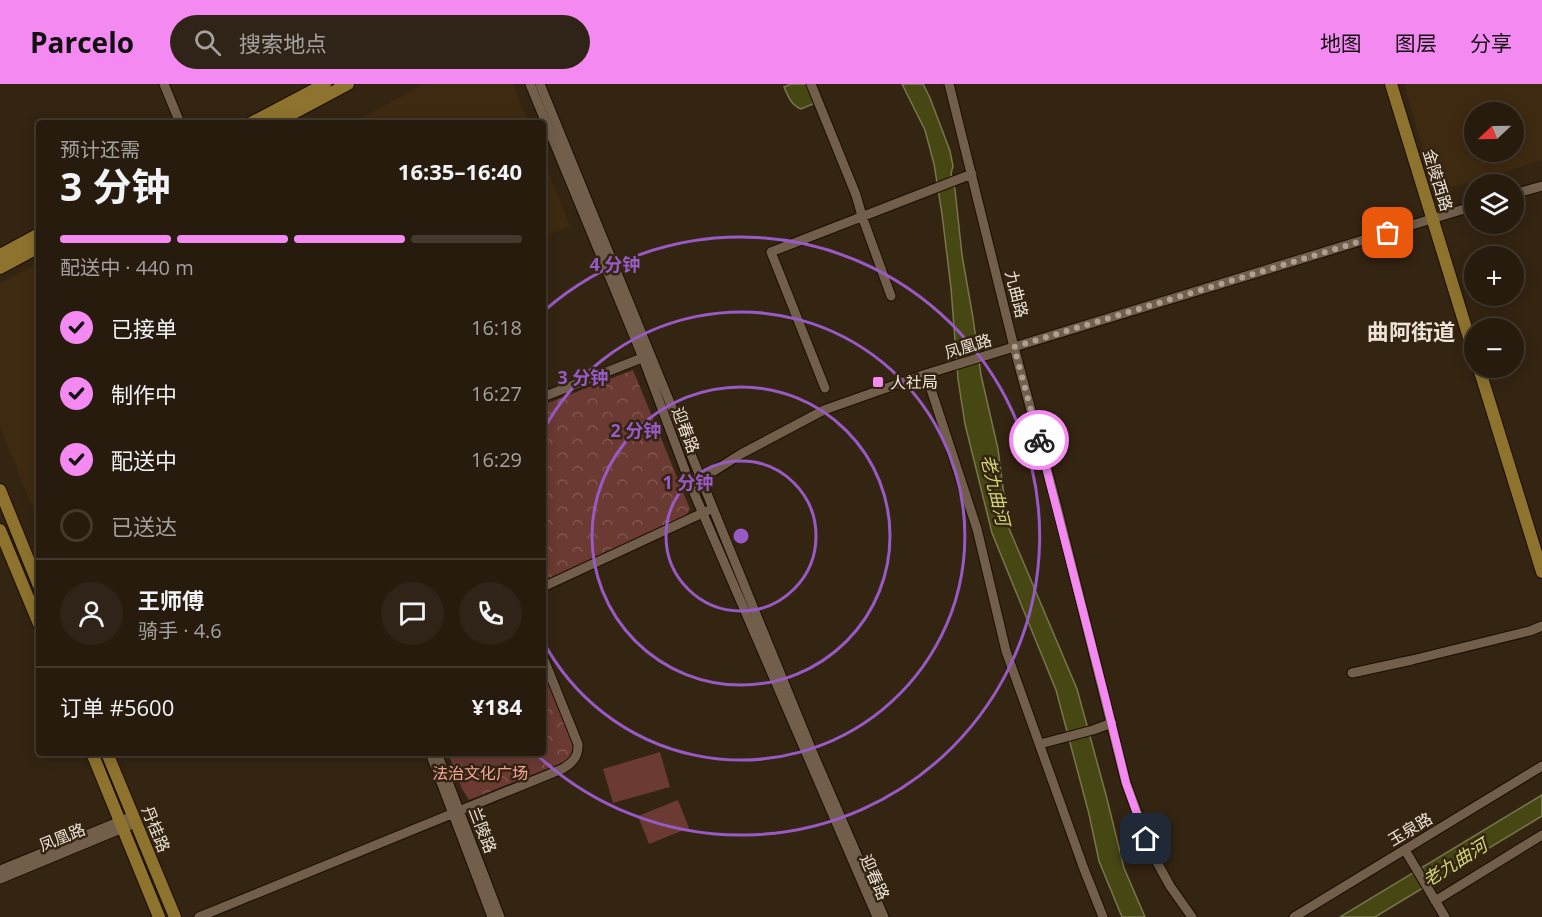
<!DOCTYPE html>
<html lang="zh">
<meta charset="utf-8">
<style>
body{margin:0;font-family:"Open Sans","Noto Sans SC",sans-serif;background:#2f2417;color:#f1f3f6;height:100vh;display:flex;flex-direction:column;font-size:22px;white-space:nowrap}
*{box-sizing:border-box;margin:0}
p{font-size:20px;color:#a4a19e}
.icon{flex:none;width:33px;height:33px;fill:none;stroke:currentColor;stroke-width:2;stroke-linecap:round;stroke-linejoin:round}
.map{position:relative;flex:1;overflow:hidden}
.panel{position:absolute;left:36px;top:36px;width:510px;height:636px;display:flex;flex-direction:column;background:#271b0e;border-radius:6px;box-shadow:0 3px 15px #0003,0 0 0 2px #43392e}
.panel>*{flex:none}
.needle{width:39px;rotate:248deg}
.buttons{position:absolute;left:1464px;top:18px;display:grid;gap:12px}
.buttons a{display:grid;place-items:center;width:60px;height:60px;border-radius:50%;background:#271b0e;box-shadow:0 3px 15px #0003,0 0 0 2px #43392e;font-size:30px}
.pin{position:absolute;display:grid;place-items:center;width:51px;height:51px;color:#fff;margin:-26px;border-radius:12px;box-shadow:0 3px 9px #0006}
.courier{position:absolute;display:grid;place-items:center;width:60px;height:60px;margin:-30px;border:4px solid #f489f1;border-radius:50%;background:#fff;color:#222;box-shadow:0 2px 8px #0007}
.headline em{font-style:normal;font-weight:700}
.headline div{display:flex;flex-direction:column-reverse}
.headline{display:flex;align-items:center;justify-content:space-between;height:102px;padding:0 24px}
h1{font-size:39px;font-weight:700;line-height:45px}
.bar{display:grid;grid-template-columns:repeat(4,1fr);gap:9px 6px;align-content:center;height:72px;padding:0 24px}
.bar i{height:8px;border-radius:4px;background:#43392e}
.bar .current{background:#f489f1}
.bar p{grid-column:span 4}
.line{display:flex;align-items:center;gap:15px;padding:0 24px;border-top:2px solid #43392e}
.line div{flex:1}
.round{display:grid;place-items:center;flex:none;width:63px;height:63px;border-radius:32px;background:#2f2417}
ol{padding:0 24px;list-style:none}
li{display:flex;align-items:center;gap:18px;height:66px}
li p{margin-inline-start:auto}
li .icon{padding:6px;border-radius:50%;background:#f489f1;color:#111;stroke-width:4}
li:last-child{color:#a4a19e}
li i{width:33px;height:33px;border:3px solid #43392e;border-radius:50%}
header{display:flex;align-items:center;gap:36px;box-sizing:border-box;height:84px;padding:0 30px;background:#f489f1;color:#111}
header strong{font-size:28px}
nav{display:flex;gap:33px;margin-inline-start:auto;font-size:21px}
.search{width:420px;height:54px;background:#2f2417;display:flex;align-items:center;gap:15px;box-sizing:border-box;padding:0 21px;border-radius:33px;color:#a4a19e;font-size:22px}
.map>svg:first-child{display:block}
.built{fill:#3e2a11;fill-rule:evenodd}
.park{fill:url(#park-crowns)}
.garden{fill:#6a3a33}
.water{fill:#464712;stroke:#78764d;stroke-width:1.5}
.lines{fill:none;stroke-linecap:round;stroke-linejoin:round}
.minor-casing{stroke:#1b0d00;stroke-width:11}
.major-casing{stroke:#1b0d00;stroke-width:14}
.minor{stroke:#715f4c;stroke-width:9}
.major{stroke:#8d732d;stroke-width:12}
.done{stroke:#ada093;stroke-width:6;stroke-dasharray:0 10.8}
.route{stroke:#f489f1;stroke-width:8}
.ring{fill:none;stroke:#985ac5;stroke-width:3}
.poi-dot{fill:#f489f1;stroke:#342412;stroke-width:2}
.labels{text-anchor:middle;stroke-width:5;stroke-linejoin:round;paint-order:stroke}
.street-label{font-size:16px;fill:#eee3d8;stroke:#342412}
.poi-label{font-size:16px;fill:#eee3d8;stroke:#342412;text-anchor:start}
.park-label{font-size:16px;fill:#f7a89b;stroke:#342412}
.water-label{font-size:18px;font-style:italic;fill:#d1d574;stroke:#342412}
.district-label{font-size:22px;font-weight:bold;fill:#eee3d8;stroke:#342412}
.centre{fill:#985ac5;stroke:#342412;stroke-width:3}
.ring-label{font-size:18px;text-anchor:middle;font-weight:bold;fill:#985ac5;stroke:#342412;stroke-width:5;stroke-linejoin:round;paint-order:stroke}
</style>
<header>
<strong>Parcelo</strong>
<div class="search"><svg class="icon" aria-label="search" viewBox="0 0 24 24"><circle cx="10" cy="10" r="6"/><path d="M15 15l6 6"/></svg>搜索地点</div>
<nav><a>地图</a><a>图层</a><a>分享</a></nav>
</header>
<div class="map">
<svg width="1542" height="833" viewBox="0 0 1542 833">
<defs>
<pattern id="park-crowns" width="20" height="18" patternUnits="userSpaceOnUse" patternTransform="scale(1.5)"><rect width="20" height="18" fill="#6a3a33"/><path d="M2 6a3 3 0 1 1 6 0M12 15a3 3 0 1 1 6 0" fill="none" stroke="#805650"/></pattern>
</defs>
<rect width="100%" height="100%" fill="#342412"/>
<path class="built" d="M425 0H513L529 39H351Z
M1404 0H1542V76L1455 103 1441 102 1434 96 1429 87ZM1474 28H1514V68H1474Z
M543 74 570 142 543 153Z
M39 179V440L0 343V199Z"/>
<path class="park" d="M633 286 690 425 686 432 543 498V321Z
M543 584 574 660 573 670 569 676 469 716 462 705 448 669H543Z"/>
<path class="garden" d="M660 668 670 703 613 719 603 685Z
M678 716 689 744 649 760 638 732Z"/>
<path class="water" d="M791 0H809L815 17 813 20 801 25C791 21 788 12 784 3Z
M902 0H923L930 14 950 67 953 82 951 90 955 106 962 171 973 234 981 291 998 365 1008 442 1077 605 1106 711 1124 784 1145 833H1122L1099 777 1089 730 1056 606 992 449 965 340 958 295 951 204 942 130 934 80 925 46Z
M1542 711V732L1375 833H1340Z"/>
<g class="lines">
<g class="minor-casing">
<path id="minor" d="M164 0 180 39
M530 0 643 274 691 402 877 833
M540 0 812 667 884 833
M811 0 856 111 862 132 891 212
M949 0 1014 263 1057 423 1126 699 1153 771 1170 802 1192 833
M1514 110 1542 102
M926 290 977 445 1006 567 1084 785 1103 833
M825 304 771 168 972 90
M543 313 647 272
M698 397 741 370 824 326 926 290 1474 122
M543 503 707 427
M1352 589 1412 576 1530 547 1542 542
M1040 660 1093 646 1112 639
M430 669 492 833
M437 669 500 833
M1405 766 1445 833
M0 786 133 732
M0 795 135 739
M1435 817 1542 751
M199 833 562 685C573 679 579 672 578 660L543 573
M1294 833 1542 682"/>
</g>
<g class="major-casing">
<path id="major" d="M1391 0 1474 270
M251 39 325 0
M275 39 348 0
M0 171 39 150
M0 184 39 163
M1479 284 1542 488
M0 406 39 502
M0 446 39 540
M92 669 159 833
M107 669 175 833"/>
</g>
<use href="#minor" class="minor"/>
<use href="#major" class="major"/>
</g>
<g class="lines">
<path class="done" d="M1039 356 1014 263 1388 149"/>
<path class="route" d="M1039 356 1106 617 1126 699 1146 755"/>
</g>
<g class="ring">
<circle cx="741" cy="452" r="75"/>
<circle cx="741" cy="452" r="149"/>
<path d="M543 347A224 224 0 1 1 543 557"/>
<path d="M545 226A299 299 0 1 1 537 671"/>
</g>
<rect class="poi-dot" x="872" y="292" width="12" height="12" rx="3"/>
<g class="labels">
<g class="street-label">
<text transform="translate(1438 96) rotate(73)" y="6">金陵西路</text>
<text transform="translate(1017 210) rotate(76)" y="6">九曲路</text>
<text transform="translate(968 262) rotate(-17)" y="6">凤凰路</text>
<text transform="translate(686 346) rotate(69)" y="6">迎春路</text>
<text transform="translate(156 745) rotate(68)" y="6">丹桂路</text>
<text transform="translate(1410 745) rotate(-31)" y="6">玉泉路</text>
<text transform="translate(483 746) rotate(69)" y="6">兰陵路</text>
<text transform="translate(62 753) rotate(-22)" y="6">凤凰路</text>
<text transform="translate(875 793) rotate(66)" y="6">迎春路</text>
</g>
<g class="poi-label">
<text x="890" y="304">人社局</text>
</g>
<g class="park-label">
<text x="480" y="695">法治文化广场</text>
</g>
<g class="water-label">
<text transform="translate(995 406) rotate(77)" y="6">老九曲河</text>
<text transform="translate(1455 779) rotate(-32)" y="6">老九曲河</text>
</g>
<g class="district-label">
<text x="1411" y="256">曲阿街道</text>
</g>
</g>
<circle cx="741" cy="452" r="9" class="centre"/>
<g class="ring-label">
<text x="615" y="187">4 分钟</text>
<text x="583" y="300">3 分钟</text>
<text x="636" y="353">2 分钟</text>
<text x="688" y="405">1 分钟</text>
</g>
</svg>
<div class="buttons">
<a><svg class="needle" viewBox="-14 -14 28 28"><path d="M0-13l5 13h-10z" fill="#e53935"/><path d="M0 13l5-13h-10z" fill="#a4a19e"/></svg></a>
<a><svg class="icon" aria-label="layers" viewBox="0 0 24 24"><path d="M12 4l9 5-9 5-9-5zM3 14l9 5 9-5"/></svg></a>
<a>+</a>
<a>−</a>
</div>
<div class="pin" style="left:1388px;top:149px;background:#ea580c"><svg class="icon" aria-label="bag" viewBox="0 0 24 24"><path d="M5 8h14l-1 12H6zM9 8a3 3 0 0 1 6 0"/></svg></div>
<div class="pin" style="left:1146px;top:755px;background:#1f2937"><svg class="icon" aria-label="home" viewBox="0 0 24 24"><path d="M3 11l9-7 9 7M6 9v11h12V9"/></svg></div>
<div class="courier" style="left:1039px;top:356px"><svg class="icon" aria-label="bike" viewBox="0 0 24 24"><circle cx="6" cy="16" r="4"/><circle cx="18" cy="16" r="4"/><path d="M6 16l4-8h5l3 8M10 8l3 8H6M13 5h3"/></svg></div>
<section class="panel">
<div class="headline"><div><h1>3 分钟</h1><p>预计还需</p></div><em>16:35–16:40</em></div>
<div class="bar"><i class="current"></i><i class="current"></i><i class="current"></i><i></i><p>配送中 · 440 m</p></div>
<ol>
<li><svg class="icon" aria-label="check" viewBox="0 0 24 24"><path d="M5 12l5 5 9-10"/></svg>已接单<p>16:18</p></li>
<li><svg class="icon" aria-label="check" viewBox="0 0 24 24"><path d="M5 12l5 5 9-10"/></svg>制作中<p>16:27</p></li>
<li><svg class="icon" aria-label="check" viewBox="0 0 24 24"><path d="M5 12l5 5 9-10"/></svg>配送中<p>16:29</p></li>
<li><i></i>已送达</li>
</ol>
<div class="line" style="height:108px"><a class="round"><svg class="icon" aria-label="person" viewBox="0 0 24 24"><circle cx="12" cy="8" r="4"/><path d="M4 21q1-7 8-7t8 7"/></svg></a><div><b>王师傅</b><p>骑手 · 4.6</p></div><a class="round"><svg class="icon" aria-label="chat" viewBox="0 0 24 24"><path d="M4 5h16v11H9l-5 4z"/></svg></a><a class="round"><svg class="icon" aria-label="phone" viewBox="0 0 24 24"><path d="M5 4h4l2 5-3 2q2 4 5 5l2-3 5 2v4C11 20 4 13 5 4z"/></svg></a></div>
<div class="line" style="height:78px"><div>订单 #5600</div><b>¥184</b></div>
</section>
</div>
